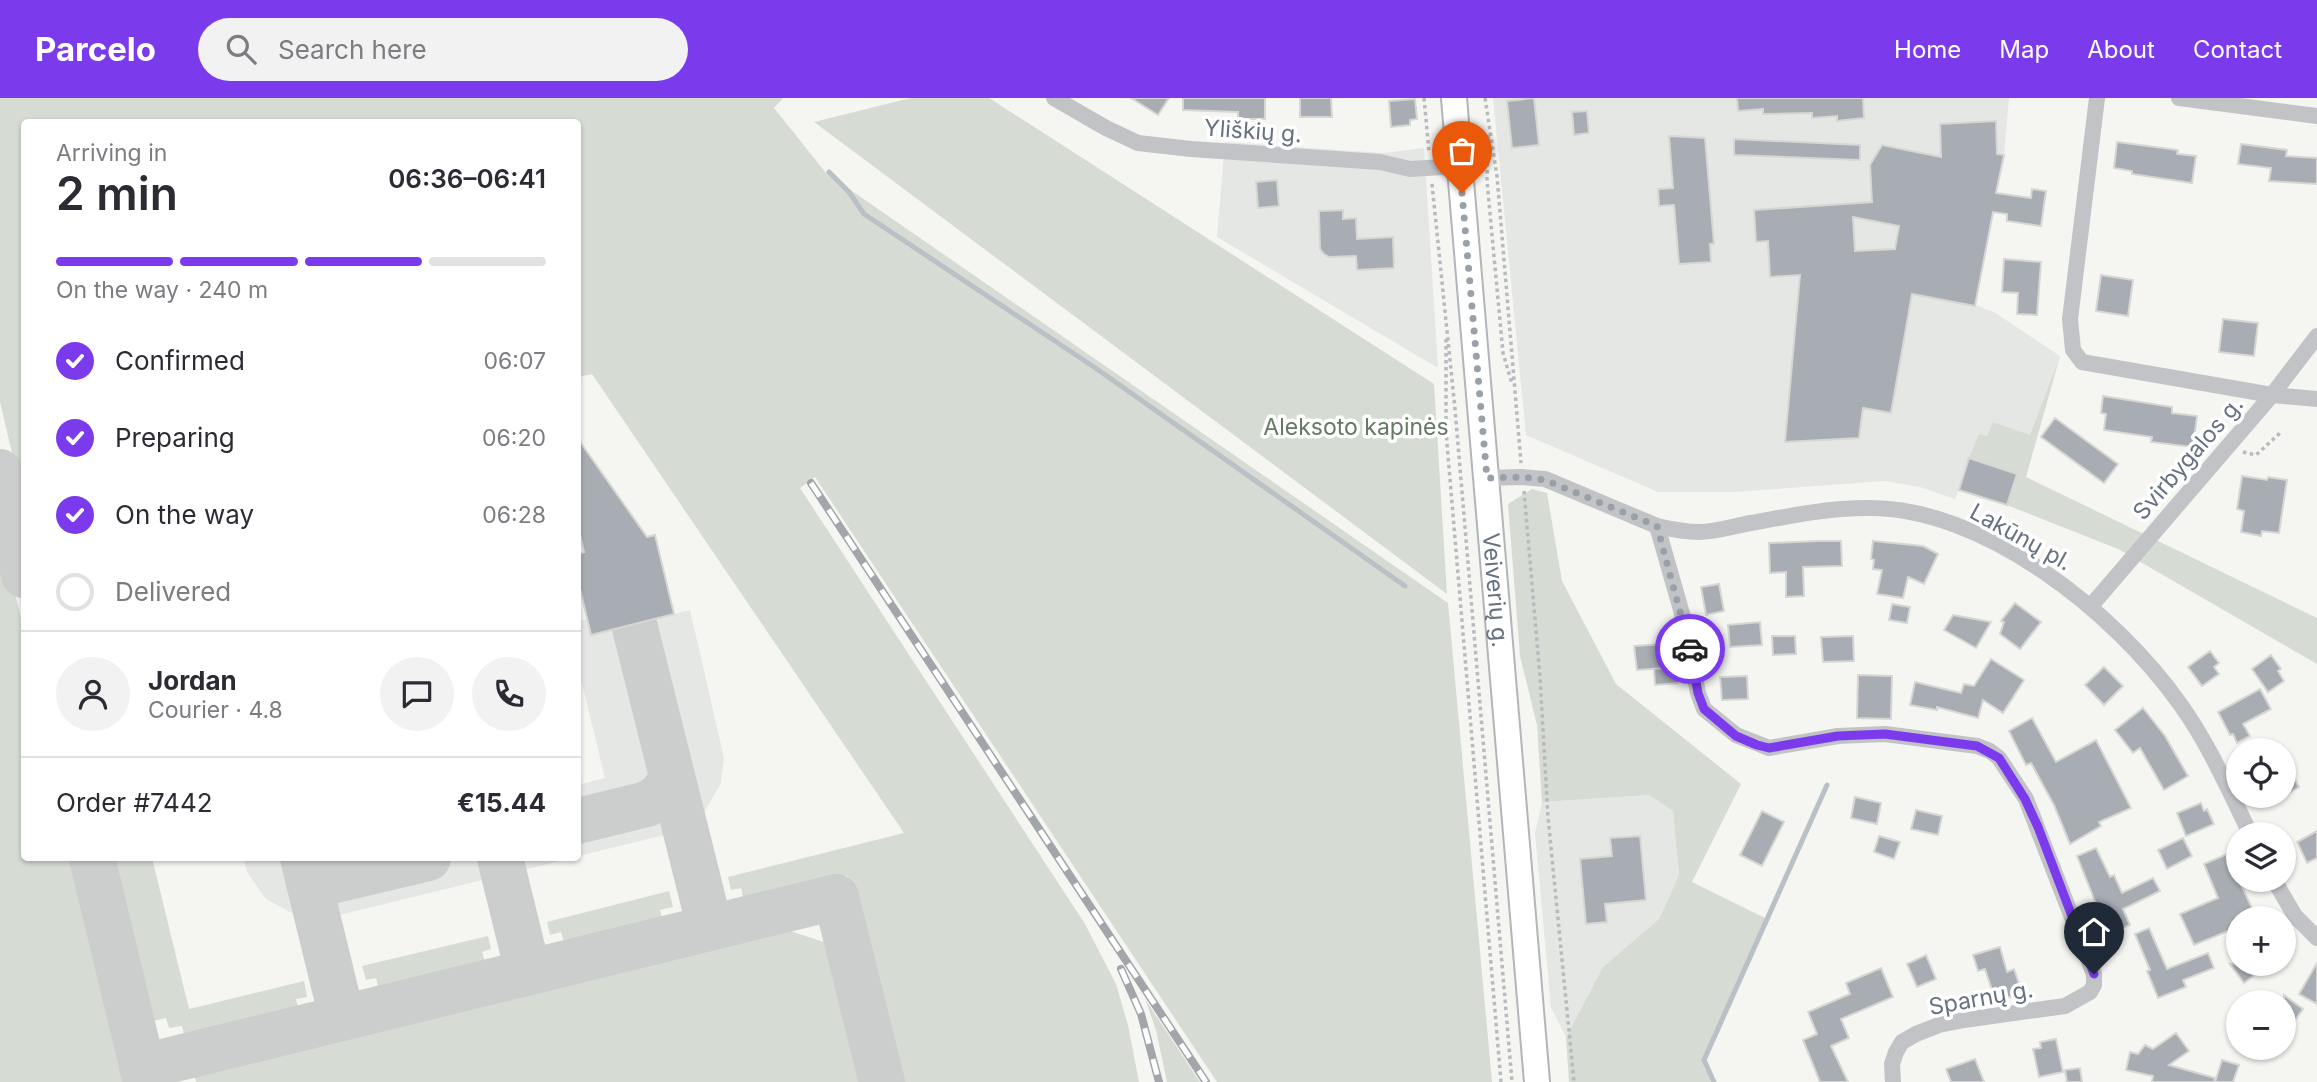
<!DOCTYPE html>
<meta charset="utf-8">
<style>
body{margin:0;font-family:Inter,sans-serif;background:#f2f2f3;color:#2b2b33;height:100vh;display:flex;flex-direction:column;font-size:26px;white-space:nowrap}
*{box-sizing:border-box;margin:0}
p{font-size:23px;color:#7c7c81}
.icon{flex:none;width:38px;height:38px;fill:none;stroke:currentColor;stroke-width:2;stroke-linecap:round;stroke-linejoin:round}
.map{position:relative;flex:1;overflow:hidden}
.sheet{position:absolute;left:21px;top:21px;width:560px;height:742px;display:flex;flex-direction:column;background:#fff;border-radius:7px;box-shadow:0 2px 5px #0004}
.sheet>*{flex:none}
.controls{position:absolute;left:2226px;top:640px;display:grid;gap:14px}
.controls a{display:grid;place-items:center;width:70px;height:70px;border-radius:50%;background:#fff;box-shadow:0 2px 5px #0004;font-size:35px}
.pin{position:absolute;display:grid;place-items:center;width:60px;height:60px;color:#fff;margin:-72px -30px;border-radius:50% 50% 50% 0;rotate:-45deg;box-shadow:0 0 7px #0007}
.pin .icon{rotate:45deg}
.courier{position:absolute;display:grid;place-items:center;width:70px;height:70px;margin:-35px;border:5px solid #7c3aed;border-radius:50%;background:#fff;color:#222;box-shadow:0 2px 9px #0007}
.summary em{font-style:normal;font-weight:600}
.summary div{display:flex;flex-direction:column-reverse}
.summary{display:flex;align-items:center;justify-content:space-between;height:119px;padding:0 35px}
h1{font-size:46px;font-weight:600;line-height:52px}
.bar{display:grid;grid-template-columns:repeat(4,1fr);gap:10px 7px;align-content:center;height:84px;padding:0 35px}
.bar i{height:9px;border-radius:5px;background:#e1e1e2}
.bar .active{background:#7c3aed}
.bar p{grid-column:span 4}
.line{display:flex;align-items:center;gap:18px;padding:0 35px;border-top:2px solid #e1e1e2}
.line div{flex:1}
.round{display:grid;place-items:center;flex:none;width:74px;height:74px;border-radius:37px;background:#f2f2f3}
ol{padding:0 35px;list-style:none}
li{display:flex;align-items:center;gap:21px;height:77px}
li p{margin-inline-start:auto}
li .icon{padding:7px;border-radius:50%;background:#7c3aed;color:#fff;stroke-width:4}
li:last-child{color:#7c7c81}
li i{width:38px;height:38px;border:4px solid #e1e1e2;border-radius:50%}
header{display:flex;align-items:center;gap:42px;box-sizing:border-box;height:98px;padding:0 35px;background:#7c3aed;color:#fff}
header strong{font-size:33px}
nav{display:flex;gap:38px;margin-inline-start:auto;font-size:24px}
.search{width:490px;height:63px;background:#f2f2f3;display:flex;align-items:center;gap:18px;box-sizing:border-box;padding:0 24px;border-radius:38px;color:#7c7c81;font-size:26px}
.map>svg:first-child{display:block}
.built{fill:#e5e7e5}
.green{fill:#d6dbd3}
.lines{fill:none;stroke-linecap:round;stroke-linejoin:round}
.stream{stroke:#b9c1c6;stroke-width:5}
.taxiway{stroke:#cccece;stroke-width:46}
.building{fill:#a7adb3;stroke:#d6d6d4;stroke-width:2;fill-rule:evenodd}
.primary-casing{stroke:#b2b5b9;stroke-width:28}
.path{stroke:#b8babd;stroke-width:3.5;stroke-dasharray:3.5 3.5;stroke-linecap:butt}
.minor{stroke:#c1c3c7;stroke-width:16}
.primary{stroke:#fff;stroke-width:24}
.rail-casing{stroke:#a2a6ab;stroke-width:8}
.rail{stroke:#fff;stroke-width:5;stroke-dasharray:16;stroke-linecap:butt}
.done{stroke:#99a0a8;stroke-width:7;stroke-dasharray:0 12.6}
.route{stroke:#7c3aed;stroke-width:9}
.labels{text-anchor:middle;stroke-width:7;stroke-linejoin:round;paint-order:stroke}
.street-label{font-size:23px;fill:#677280;stroke:#fff}
.park-label{font-size:23px;fill:#677865;stroke:#fff}
</style>
<header>
<strong>Parcelo</strong>
<div class="search"><svg class="icon" aria-label="search" viewBox="0 0 24 24"><circle cx="10" cy="10" r="6"/><path d="M15 15l6 6"/></svg>Search here</div>
<nav><a>Home</a><a>Map</a><a>About</a><a>Contact</a></nav>
</header>
<div class="map">
<svg width="2317" height="984" viewBox="0 0 2317 984">
<rect width="100%" height="100%" fill="#f5f5f2"/>
<path class="built" d="M1493 0H2009L2004 57 1975 207 1994 214 2060 258 2030 338 1987 339 1979 337 1955 401 1920 389 1885 383 1734 394H1658L1526 337Z
M1225 44 1383 55 1424 50 1438 270 1217 139Z
M690 512 724 660 721 685 701 720 685 732 578 758V687L605 680 578 569V524L587 521 591 537Z
M1649 697 1673 713 1679 777 1659 821 1603 869 1566 939 1551 910 1535 735 1542 704Z
M244 760H572L319 822 290 814 266 801 247 774Z"/>
<path class="green" d="M0 0H783L774 10 826 75 1448 505 1492 984H1217L815 379 800 390 1085 826 1116 886 1128 927 1139 984H897L848 778 744 804 741 790 731 792 728 779 904 735 592 276 578 279V24H24V406L0 304Z
M911 0H989L1434 286 1447 496 814 24Z
M2060 258 2026 379 2317 520V566L2118 451 2007 407 2017 376 1969 360 1979 336 1987 338 1993 324 2030 337Z
M1532 391 1547 395 1562 483 1616 586 1741 686 1692 784 1767 821 1704 962 1711 984H1569L1566 939 1603 869 1659 821 1679 777 1673 713 1649 697 1542 704 1537 627 1520 558 1508 406Z
M0 431 24 533V760H74L129 984H0Z
M110 760H152L189 911 304 883 307 899 296 901 299 914 185 941 182 928 169 930 166 920 149 924Z
M669 793 673 809 660 812 663 824 565 848 561 834 550 837 547 824Z
M778 829 833 847 866 984H196L193 972Z
M488 838 491 851 482 854 486 867 379 893 376 880 366 882 362 868Z
M1145 901 1200 984H1167L1156 932Z"/>
<g class="lines">
<path class="stream" d="M829 74 849 94 864 116 1094 269 1405 488
M1714 984 1704 962 1827 687"/>
<path class="taxiway" d="M0 374 24 477
M634 526 710 830
M578 723 647 706 660 698 672 682
M92 760 146 984
M303 760 342 920
M500 760 528 874
M306 770 319 779 335 782 428 760
M142 969 836 799 882 984"/>
</g>
<path class="building" d="M1131 0H1169L1158 17Z
M1183 0H1265V21H1238V14L1183 12Z
M1300 0H1331L1332 19H1300Z
M1534 0 1539 47 1512 50 1507 3Z
M1737 0H1863L1864 20 1837 23V18L1812 20V15L1763 16V11L1738 13Z
M1415 1 1417 21 1410 22V27L1391 29 1389 3Z
M1587 13 1589 35 1574 37 1572 14Z
M1996 23 1997 56 2004 57 1996 95 2031 100 2032 91 2046 93 2041 128 2007 123V116L1993 114 1975 208 1912 196 1891 315 1863 310 1859 340 1785 344 1800 177 1770 179 1768 143 1756 144 1754 112 1872 104 1870 67 1882 47 1941 59 1940 26ZM1853 119 1899 128 1895 151 1855 153Z
M1669 38 1705 40 1714 146H1710L1711 164 1679 166 1674 107 1659 108 1658 91 1673 90Z
M1734 41 1860 47V62L1734 57Z
M2117 44 2178 52 2177 56 2196 58 2192 85 2132 76V73L2114 70Z
M2241 46 2287 52 2286 58 2317 60V86L2269 83 2271 70 2238 66Z
M1277 82 1279 108 1258 110 1256 84Z
M1343 112V121L1356 120 1357 141 1393 139 1394 170 1357 172 1356 158 1329 159 1324 156 1320 151 1319 113Z
M2004 161 2041 164 2037 217 2017 216 2018 195 2002 194Z
M2101 177 2133 182 2128 218 2096 213Z
M2223 221 2258 225 2254 258 2219 254Z
M2103 298 2172 309V315L2197 318 2193 349 2151 344 2152 339 2104 332 2106 316 2101 315Z
M2055 320 2118 366 2104 385 2041 339Z
M578 341 647 439 655 437 674 516 591 537 578 482V456L584 454 578 428Z
M1969 360 2017 376 2007 407 1959 392Z
M2242 378 2267 382 2268 379 2287 382 2279 435 2262 433 2261 438 2241 434 2244 413 2237 411Z
M1818 443H1841L1842 468 1803 469 1804 498 1786 499V474L1770 475 1769 445Z
M1873 443 1923 448 1938 456 1924 486 1908 479 1903 500 1877 496 1882 472 1873 471 1874 462 1871 461Z
M1719 486 1724 513 1706 517 1701 489Z
M2015 505 2041 524 2020 551 2000 536 2004 524 2001 523Z
M1892 506 1910 509 1907 525 1889 522Z
M1953 517 1991 524 1976 550 1944 532Z
M1760 524 1762 547 1730 549 1728 527Z
M1772 538H1795L1796 556 1773 557Z
M1853 538 1854 563 1823 564 1821 539Z
M1663 546 1665 570 1637 572 1634 548Z
M2210 553 2219 565 2214 569 2219 576 2202 588 2188 569Z
M2271 557 2281 571 2278 573 2284 583 2268 594 2252 571Z
M1991 561 2024 582 2003 615 1983 602 1978 620 1937 609V612L1910 607 1915 584 1961 595 1964 586 1974 588Z
M1677 568 1678 585 1655 587 1654 571Z
M2104 569 2123 588 2104 607 2085 587Z
M1858 577 1892 578 1891 621 1857 620Z
M1747 578 1748 601 1722 602 1720 579Z
M2260 591 2271 611 2243 626 2250 638 2237 645 2233 636 2230 637 2218 614Z
M2143 610 2165 638 2188 678 2164 692 2140 650 2133 655 2115 632Z
M2032 620 2056 664 2096 642 2131 710 2099 724 2101 728 2070 746 2054 707 2031 665 2026 667 2009 633Z
M2284 662 2299 689 2284 698Z
M1855 699 1881 705 1877 726 1851 720Z
M2201 705 2204 713 2207 711 2214 726 2186 738 2177 715Z
M1916 712 1942 718 1938 737 1911 731Z
M1762 713 1784 724 1762 768 1740 757Z
M2317 733V760L2307 765 2297 744Z
M1640 738 1646 802 1605 806 1607 824 1586 826 1580 761 1612 758 1610 740Z
M1879 738 1900 744 1894 761 1874 754Z
M2183 740 2192 758 2167 771 2158 752Z
M2096 750 2110 779 2114 777 2122 795 2153 780 2160 793 2123 811 2130 827 2108 836 2077 758Z
M2227 756 2257 821H2238V829L2194 847 2180 816 2218 800 2204 766Z
M2149 830 2167 871 2208 855 2214 870 2183 882 2186 889 2158 900 2147 873 2150 872 2135 836Z
M2000 849 2007 874 2014 871 2022 895 1996 904 1985 871 1978 873 1973 857Z
M1926 857 1936 881 1917 889 1907 866Z
M2317 865V906L2299 896Z
M2230 866H2269L2244 885Z
M1881 870 1893 899 1841 921 1849 940 1831 948 1848 984H1820L1803 942 1817 936 1808 914 1850 896 1846 885Z
M2284 897 2303 911 2284 938Z
M2176 935 2189 953 2169 967 2215 980 2214 984H2152L2153 978 2126 972 2130 954 2138 956 2145 947 2153 951Z
M2056 941 2063 974 2039 979 2033 951 2041 950 2040 944Z
M1975 961 1984 984H1951L1946 971Z
M2222 962 2239 967 2233 984H2215Z
M2080 970 2082 984H2067L2065 972Z"/>
<g class="lines">
<g class="primary-casing">
<g id="primary">
<path id="s1" d="M1454 0 1537 984"/>
</g>
</g>
<path class="path" d="M1424 0 1429 54
M1485 0 1497 78 1521 365
M1488 37 1487 83 1503 255 1512 286
M1432 86 1455 311 1512 984
M1446 241V334L1501 984
M2243 354 2256 357 2280 335
M1524 393 1540 579 1548 719 1574 984"/>
<path class="minor" d="M1054 0 1106 30 1138 45 1191 51 1380 64 1410 71 1460 68
M2097 0 2070 221 2073 252 2082 264 2272 297 2317 301
M2179 0 2317 18
M1487 380 1522 379 1545 381 1657 428C1670 431 1685 434 1699 434 1716 434 1734 428 1751 425 1789 418 1828 410 1867 410 1983 408 2116 515 2180 606 2209 646 2229 693 2251 737
M1657 428 1685 526 1698 595 1704 611 1736 637 1769 650 1838 638 1885 636 1977 648 1990 653 1999 660 2026 701 2094 876V887L2090 894 2065 908 1964 922 1939 927 1916 936 1902 944 1896 954 1892 966 1893 984
M2090 509 2272 297 2317 238
M2274 782 2295 818 2317 840"/>
<use href="#primary" class="primary"/>
<g class="rail-casing">
<path id="rail" d="M811 385 1206 984
M1121 871 1141 916 1159 984"/>
</g>
<use href="#rail" class="rail"/>
</g>
<g class="lines">
<path class="done" d="M1462 95 1487 380 1522 379 1545 382 1657 428 1690 551"/>
<path class="route" d="M1690 551 1698 595 1704 611 1736 638 1757 647 1769 650 1838 638 1885 636 1977 648 1999 660 2025 701 2038 729 2094 876"/>
</g>
<g class="labels">
<g class="street-label">
<text transform="translate(1253 33) rotate(4)" y="8">Yliškių g.</text>
<text transform="translate(2188 360) rotate(-49)" y="8">Svirbygalos g.</text>
<text transform="translate(2021 439) rotate(29)" y="8">Lakūnų pl.</text>
<text dy="8" stroke="none"><textPath href="#s1" startOffset="494">Veiverių g.</textPath></text>
<text transform="translate(1981 900) rotate(-10)" y="8">Sparnų g.</text>
</g>
<g class="park-label">
<text x="1356" y="337">Aleksoto kapinės</text>
</g>
</g>
</svg>
<div class="controls">
<a><svg class="icon" aria-label="locate" viewBox="0 0 24 24"><circle cx="12" cy="12" r="6"/><path d="M12 2v4M12 18v4M2 12h4M18 12h4"/></svg></a>
<a><svg class="icon" aria-label="layers" viewBox="0 0 24 24"><path d="M12 4l9 5-9 5-9-5zM3 14l9 5 9-5"/></svg></a>
<a>+</a>
<a>−</a>
</div>
<div class="pin" style="left:1462px;top:95px;background:#ea580c"><svg class="icon" aria-label="bag" viewBox="0 0 24 24"><path d="M5 8h14l-1 12H6zM9 8a3 3 0 0 1 6 0"/></svg></div>
<div class="pin" style="left:2094px;top:876px;background:#1f2937"><svg class="icon" aria-label="home" viewBox="0 0 24 24"><path d="M3 11l9-7 9 7M6 9v11h12V9"/></svg></div>
<div class="courier" style="left:1690px;top:551px"><svg class="icon" aria-label="car" viewBox="0 0 24 24"><path d="M5 17H2v-5l4-1 3-4h7l3 4 3 1v5h-3M9 17h6M6 11h13"/><circle cx="7" cy="17" r="2"/><circle cx="17" cy="17" r="2"/></svg></div>
<section class="sheet">
<div class="summary"><div><h1>2 min</h1><p>Arriving in</p></div><em>06:36–06:41</em></div>
<div class="bar"><i class="active"></i><i class="active"></i><i class="active"></i><i></i><p>On the way · 240 m</p></div>
<ol>
<li><svg class="icon" aria-label="check" viewBox="0 0 24 24"><path d="M5 12l5 5 9-10"/></svg>Confirmed<p>06:07</p></li>
<li><svg class="icon" aria-label="check" viewBox="0 0 24 24"><path d="M5 12l5 5 9-10"/></svg>Preparing<p>06:20</p></li>
<li><svg class="icon" aria-label="check" viewBox="0 0 24 24"><path d="M5 12l5 5 9-10"/></svg>On the way<p>06:28</p></li>
<li><i></i>Delivered</li>
</ol>
<div class="line" style="height:126px"><a class="round"><svg class="icon" aria-label="person" viewBox="0 0 24 24"><circle cx="12" cy="8" r="4"/><path d="M4 21q1-7 8-7t8 7"/></svg></a><div><b>Jordan</b><p>Courier · 4.8</p></div><a class="round"><svg class="icon" aria-label="chat" viewBox="0 0 24 24"><path d="M4 5h16v11H9l-5 4z"/></svg></a><a class="round"><svg class="icon" aria-label="phone" viewBox="0 0 24 24"><path d="M5 4h4l2 5-3 2q2 4 5 5l2-3 5 2v4C11 20 4 13 5 4z"/></svg></a></div>
<div class="line" style="height:91px"><div>Order #7442</div><b>€15.44</b></div>
</section>
</div>
